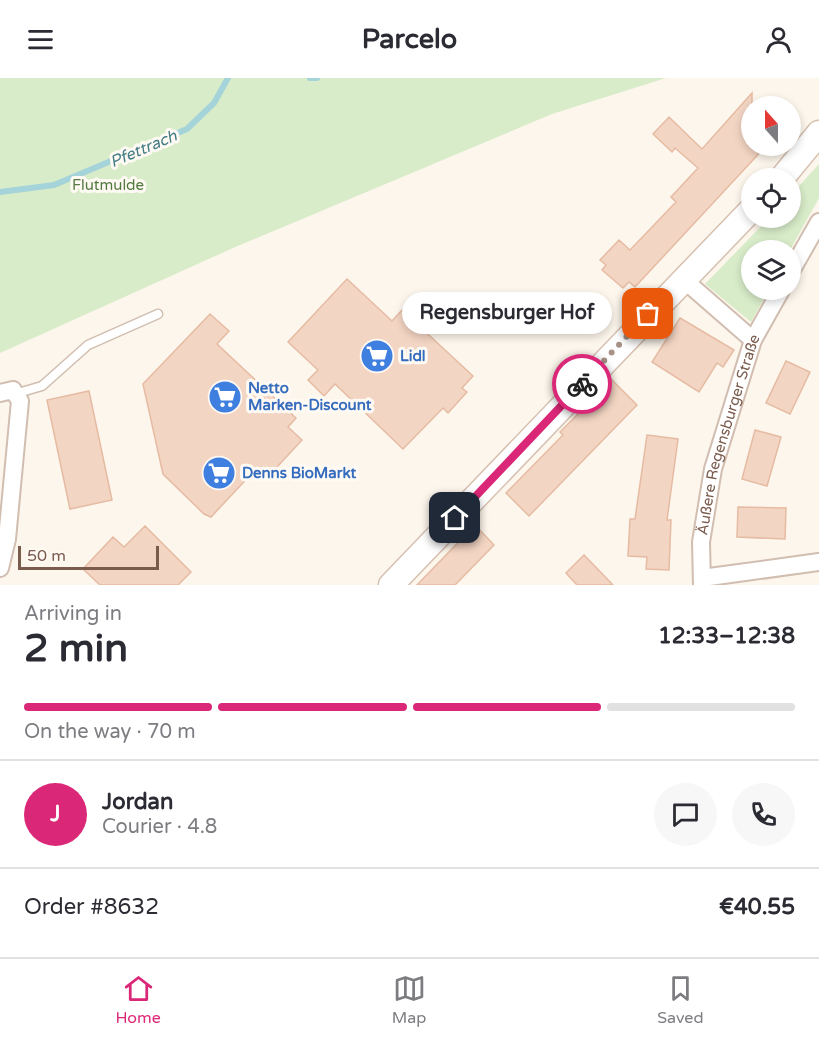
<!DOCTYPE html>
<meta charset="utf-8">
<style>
body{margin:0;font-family:"Varela Round",sans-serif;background:#f7f7f7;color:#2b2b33;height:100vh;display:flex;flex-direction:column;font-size:22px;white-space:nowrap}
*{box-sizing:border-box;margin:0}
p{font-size:20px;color:#7c7c81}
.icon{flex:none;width:33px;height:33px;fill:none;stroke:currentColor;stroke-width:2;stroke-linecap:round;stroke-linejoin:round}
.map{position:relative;height:507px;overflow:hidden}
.sheet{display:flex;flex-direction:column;background:#fff;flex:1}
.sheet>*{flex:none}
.needle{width:39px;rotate:339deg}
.fabs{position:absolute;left:741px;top:18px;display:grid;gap:12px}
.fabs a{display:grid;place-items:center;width:60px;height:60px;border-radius:50%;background:#fff;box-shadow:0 3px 9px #0003;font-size:30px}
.scale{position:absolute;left:18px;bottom:15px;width:141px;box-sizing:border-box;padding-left:6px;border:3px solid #7a5c4d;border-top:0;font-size:16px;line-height:21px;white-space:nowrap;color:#7a5c4d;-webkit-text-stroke:4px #fffaf3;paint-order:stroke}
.pin{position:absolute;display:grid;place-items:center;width:51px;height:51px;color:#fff;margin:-26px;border-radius:12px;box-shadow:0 3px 9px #0006}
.courier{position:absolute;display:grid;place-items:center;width:60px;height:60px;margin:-30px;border:4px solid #db2777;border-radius:50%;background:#fff;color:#222;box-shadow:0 2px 8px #0007}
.bubble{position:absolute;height:42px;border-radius:21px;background:#fff;box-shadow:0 3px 9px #0003;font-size:20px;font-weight:700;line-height:42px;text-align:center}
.headline em{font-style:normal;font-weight:700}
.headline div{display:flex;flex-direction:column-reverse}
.headline{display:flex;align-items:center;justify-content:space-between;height:102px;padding:0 24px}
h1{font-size:39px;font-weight:700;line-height:45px}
.bar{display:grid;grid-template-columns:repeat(4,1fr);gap:9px 6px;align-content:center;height:72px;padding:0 24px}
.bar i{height:8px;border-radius:4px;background:#e1e1e2}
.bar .current{background:#db2777}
.bar p{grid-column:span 4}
.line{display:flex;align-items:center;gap:15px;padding:0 24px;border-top:2px solid #e1e1e2}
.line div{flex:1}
.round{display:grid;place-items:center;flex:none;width:63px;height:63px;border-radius:32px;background:#f7f7f7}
header{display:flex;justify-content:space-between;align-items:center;height:78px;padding:0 24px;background:#fff;font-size:27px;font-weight:700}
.menu{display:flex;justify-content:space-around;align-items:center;height:84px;border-top:2px solid #e1e1e2;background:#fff;font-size:16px;color:#7c7c81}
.menu a{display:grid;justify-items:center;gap:3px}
.menu .current{color:#db2777}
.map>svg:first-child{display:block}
.green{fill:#d8ecc9}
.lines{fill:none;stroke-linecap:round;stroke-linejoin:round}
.stream{stroke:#a5d3da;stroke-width:6}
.building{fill:#f3d5c3;stroke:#e6bba3;stroke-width:1.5}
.lane-casing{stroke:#d1beb0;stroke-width:11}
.street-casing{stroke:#d1beb0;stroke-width:20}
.secondary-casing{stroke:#d6c0b0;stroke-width:27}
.lane{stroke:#fff;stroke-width:8}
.street{stroke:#fff;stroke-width:16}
.secondary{stroke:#fff;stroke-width:24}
.done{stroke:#a89285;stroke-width:6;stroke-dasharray:0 10.8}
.route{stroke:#db2777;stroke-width:8}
.labels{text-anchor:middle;stroke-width:6;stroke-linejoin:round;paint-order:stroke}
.park-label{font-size:15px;fill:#537a41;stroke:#fffaf3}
.shop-label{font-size:15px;font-weight:bold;fill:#366cbe;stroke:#fffaf3;text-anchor:start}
.street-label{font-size:15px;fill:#7a5c4d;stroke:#fffaf3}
.water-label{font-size:16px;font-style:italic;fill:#437c86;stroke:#fffaf3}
</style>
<header><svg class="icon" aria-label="menu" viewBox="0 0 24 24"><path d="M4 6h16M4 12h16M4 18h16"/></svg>Parcelo<svg class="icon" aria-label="person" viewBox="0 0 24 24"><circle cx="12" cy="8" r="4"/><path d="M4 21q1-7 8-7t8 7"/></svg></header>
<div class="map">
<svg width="819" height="507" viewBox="0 0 819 507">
<rect width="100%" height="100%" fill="#fdf6ec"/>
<path class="green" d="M0 0H666L552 36 233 170 0 275Z
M819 86V120L790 172H752V212H769L751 244 705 206 769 140H790L791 117Z"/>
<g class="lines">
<path class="stream" d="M310 0H317
M0 114 54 107 187 51 214 25 228 0"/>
</g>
<path class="building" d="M752 15V68H766L635 209 629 204 623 210 602 192 606 187 600 182 619 162 630 172 676 124 671 119 698 90 675 70 672 74 653 56 669 39 702 71Z
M347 201 392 243 402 232 473 298 462 310 467 314 448 335 443 330 403 371 335 306 324 318 308 302 318 292 288 264Z
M210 236 229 253 217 266 296 340 288 349 302 362 265 402 255 392 211 439 204 436 163 396 143 306Z
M680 240 734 272 723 289 717 285 699 314 652 284Z
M786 283 810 294 790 336 766 325Z
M612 302 637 327 529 438 506 415 563 357 560 354Z
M89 313 112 422 70 431 47 322Z
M755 352 781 359 767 408 742 401Z
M647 357 678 361 667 442H671L669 492 646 491 647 479 628 478 630 441H635Z
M738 429 786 430 785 461 737 459Z
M475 447 494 467 455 507H417Z
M145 448 191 494 178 507H100L83 491 113 459 124 469Z
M584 477 613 507H577L566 495Z"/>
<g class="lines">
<g class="lane-casing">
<path id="lane" d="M18 315 42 308 88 267 158 236"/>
</g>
<g class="street-casing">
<g id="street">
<path d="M790 195 819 144"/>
<path d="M683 201 753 262"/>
<path d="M0 315 13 312 20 323 7 461 0 490"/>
<path d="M702 500 819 484"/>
<path id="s1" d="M702 507 701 464 713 391 753 262 781 212"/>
</g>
</g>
<g class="secondary-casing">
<path id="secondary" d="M782 100 819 55
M391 507 752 131"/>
</g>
<use href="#lane" class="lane"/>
<use href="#street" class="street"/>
<use href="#secondary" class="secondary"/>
</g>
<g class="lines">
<path class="done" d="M582 306 648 236"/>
<path class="route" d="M455 440 582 306"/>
</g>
<defs>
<g id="supermarket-disc" transform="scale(1.725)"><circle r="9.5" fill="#3f7fe0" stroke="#fffaf3"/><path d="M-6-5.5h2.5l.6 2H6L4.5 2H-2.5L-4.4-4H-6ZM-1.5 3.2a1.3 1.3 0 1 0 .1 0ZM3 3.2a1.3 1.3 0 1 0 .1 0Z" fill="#fff"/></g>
</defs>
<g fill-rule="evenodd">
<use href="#supermarket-disc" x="377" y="278"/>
<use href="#supermarket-disc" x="225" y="319"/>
<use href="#supermarket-disc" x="219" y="395"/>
</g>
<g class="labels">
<g class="park-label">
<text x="108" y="112">Flutmulde</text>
</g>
<g class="shop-label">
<text x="400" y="283">Lidl</text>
<text x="248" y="315">Netto<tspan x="248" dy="17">Marken-Discount</tspan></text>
<text x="242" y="400">Denns BioMarkt</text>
</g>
<g class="street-label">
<text dy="5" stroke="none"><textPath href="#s1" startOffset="154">Äußere Regensburger Straße</textPath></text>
</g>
<g class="water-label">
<text transform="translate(143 70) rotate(-23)" y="6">Pfettrach</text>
</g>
</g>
</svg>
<div class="fabs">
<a><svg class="needle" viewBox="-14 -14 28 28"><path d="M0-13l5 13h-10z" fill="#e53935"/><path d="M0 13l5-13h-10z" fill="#7c7c81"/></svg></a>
<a><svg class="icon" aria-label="locate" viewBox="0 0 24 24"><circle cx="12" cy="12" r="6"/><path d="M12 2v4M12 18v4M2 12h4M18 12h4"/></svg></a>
<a><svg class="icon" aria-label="layers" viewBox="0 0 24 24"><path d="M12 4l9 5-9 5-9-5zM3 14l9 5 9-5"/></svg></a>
</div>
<div class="scale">50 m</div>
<div class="pin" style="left:648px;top:236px;background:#ea580c"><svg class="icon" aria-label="bag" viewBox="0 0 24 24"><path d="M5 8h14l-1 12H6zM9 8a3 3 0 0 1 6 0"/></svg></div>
<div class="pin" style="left:455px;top:440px;background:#1f2937"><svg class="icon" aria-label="home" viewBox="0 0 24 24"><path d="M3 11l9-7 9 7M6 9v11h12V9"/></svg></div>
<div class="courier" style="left:582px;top:306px"><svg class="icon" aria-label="bike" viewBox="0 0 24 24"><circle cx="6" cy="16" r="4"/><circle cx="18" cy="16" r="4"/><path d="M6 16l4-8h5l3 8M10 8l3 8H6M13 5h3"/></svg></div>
<div class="bubble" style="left:402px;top:214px;width:210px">Regensburger Hof</div>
</div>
<section class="sheet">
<div class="headline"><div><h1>2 min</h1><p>Arriving in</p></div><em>12:33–12:38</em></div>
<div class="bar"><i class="current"></i><i class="current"></i><i class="current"></i><i></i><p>On the way · 70 m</p></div>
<div class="line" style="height:108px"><b class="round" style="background:#db2777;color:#fff">J</b><div><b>Jordan</b><p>Courier · 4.8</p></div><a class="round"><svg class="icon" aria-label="chat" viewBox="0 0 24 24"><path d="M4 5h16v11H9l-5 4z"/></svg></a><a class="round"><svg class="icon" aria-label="phone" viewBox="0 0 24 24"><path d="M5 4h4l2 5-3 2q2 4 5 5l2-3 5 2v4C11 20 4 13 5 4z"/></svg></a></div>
<div class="line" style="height:78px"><div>Order #8632</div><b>€40.55</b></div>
</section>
<nav class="menu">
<a class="current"><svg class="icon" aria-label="home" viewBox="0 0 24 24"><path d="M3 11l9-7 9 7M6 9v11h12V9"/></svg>Home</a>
<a><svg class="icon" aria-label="map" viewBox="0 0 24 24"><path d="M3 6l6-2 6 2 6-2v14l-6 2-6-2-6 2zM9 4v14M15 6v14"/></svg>Map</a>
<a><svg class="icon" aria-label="saved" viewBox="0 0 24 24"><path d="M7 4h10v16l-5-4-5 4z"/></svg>Saved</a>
</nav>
